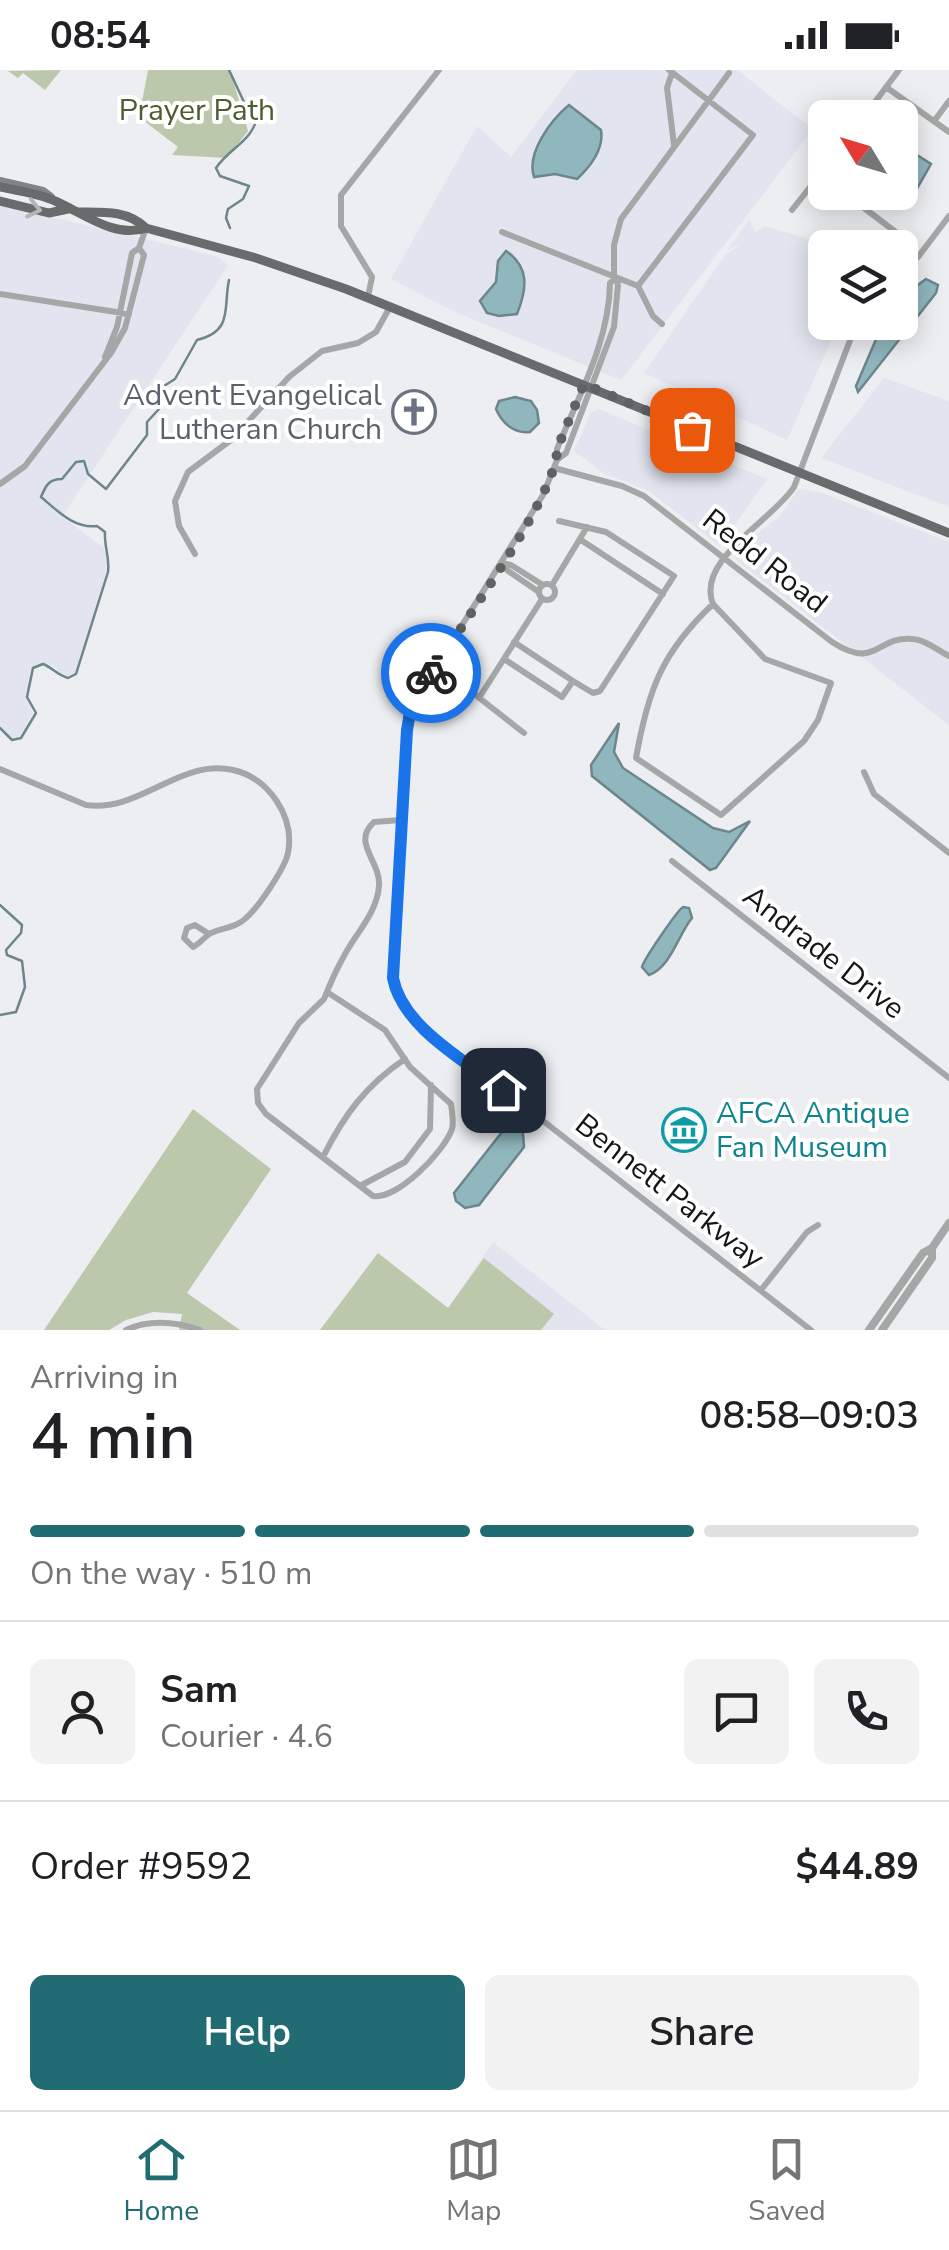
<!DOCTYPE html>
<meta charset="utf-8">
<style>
body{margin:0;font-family:"Nunito Sans",sans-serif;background:#f2f2f2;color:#202124;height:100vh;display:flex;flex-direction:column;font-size:38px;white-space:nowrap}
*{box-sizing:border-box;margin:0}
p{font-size:32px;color:#757577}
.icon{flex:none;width:55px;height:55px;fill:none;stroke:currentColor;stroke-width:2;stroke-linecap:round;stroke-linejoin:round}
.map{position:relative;height:1260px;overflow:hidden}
.panel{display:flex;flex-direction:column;background:#fff;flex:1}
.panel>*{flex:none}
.needle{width:65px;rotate:308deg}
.tools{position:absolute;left:808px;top:30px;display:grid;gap:20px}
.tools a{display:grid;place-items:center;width:110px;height:110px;border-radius:15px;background:#fff;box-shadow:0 5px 25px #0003;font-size:50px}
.pin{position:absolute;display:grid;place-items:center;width:85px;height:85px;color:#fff;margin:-42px;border-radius:20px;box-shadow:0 5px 15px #0006}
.courier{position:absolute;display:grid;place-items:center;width:100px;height:100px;margin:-50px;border:8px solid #1a73e8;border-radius:50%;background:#fff;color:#222;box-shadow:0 2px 12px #0007}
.head em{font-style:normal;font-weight:600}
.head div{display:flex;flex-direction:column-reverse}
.head{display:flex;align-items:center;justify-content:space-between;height:170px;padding:0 30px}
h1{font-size:65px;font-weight:600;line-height:75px}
.bar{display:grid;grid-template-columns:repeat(4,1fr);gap:15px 10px;align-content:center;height:120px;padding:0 30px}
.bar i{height:12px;border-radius:8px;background:#e0e0e0}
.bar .active{background:#206c72}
.bar p{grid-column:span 4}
.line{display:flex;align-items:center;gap:25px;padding:0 30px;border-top:2px solid #e0e0e0}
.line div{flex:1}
.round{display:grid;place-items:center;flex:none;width:105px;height:105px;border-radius:15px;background:#f2f2f2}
.primary-button{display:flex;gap:20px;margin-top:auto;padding:20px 30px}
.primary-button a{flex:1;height:115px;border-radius:15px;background:#206c72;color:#fff;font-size:40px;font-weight:600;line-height:115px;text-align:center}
.primary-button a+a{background:#f2f2f2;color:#202124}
.status{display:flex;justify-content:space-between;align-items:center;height:70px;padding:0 50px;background:#fff;direction:ltr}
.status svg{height:28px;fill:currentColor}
.tab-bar{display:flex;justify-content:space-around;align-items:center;height:140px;border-top:2px solid #e0e0e0;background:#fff;font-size:28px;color:#757577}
.tab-bar a{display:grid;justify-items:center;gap:5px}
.tab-bar .active{color:#206c72}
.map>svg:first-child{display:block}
.built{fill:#e2e4ef}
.green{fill:#bcc8ac}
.water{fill:#91b7be;stroke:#6c868c;stroke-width:2.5}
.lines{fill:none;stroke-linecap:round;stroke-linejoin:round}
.stream{stroke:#6c868c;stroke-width:2.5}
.minor{stroke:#a5a6a6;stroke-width:6}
.tertiary{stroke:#a5a6a6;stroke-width:8}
.secondary{stroke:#818484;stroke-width:8}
.primary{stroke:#686b6b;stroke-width:9}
.oneway{stroke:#b4b5b5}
.done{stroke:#606163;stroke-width:10;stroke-dasharray:0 18}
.route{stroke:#1a73e8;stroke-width:12}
.labels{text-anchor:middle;stroke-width:8;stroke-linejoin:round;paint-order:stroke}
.park-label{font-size:30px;fill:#4c5e31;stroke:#fff}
.worship-label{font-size:30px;fill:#5b616d;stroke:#fff;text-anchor:end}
.street-label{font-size:30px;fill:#141516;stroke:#fff}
.culture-label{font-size:30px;fill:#0d838f;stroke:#fff;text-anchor:start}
</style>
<div class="status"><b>08:54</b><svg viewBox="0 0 49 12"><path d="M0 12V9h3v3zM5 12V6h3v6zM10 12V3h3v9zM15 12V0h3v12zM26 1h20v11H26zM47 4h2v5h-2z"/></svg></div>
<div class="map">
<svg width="949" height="1260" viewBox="0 0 949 1260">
<rect width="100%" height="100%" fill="#edeef1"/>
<path class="built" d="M577 0H737L813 59 621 310 455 242 391 209 477 56 511 87Z
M0 135 192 180 218 187 228 195 62 447 103 477 108 488 107 500 75 603 67 607 60 605 55 597 43 593 33 597 26 626 33 643 20 666 12 668 0 657Z
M749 150 756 162 765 156 836 177 825 178V209L821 220 825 222V252L839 253 787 370 644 303 725 185 742 173 727 180Z
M884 308 949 331V437L821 388Z
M599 339 767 409 720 476 649 421 605 404 574 381 591 342Z
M802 419 822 423 949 472V655L735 489 739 478 780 446 797 421Z
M493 1172 605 1260H320L378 1183 448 1238Z"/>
<path class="green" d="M61 0 45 20 23 3 18 8 8 1Z
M148 0H230L248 61 227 88 172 85 178 77 139 47Z
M193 1039 271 1099 187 1223 240 1260H179L182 1244 153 1242 126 1250 109 1260H44Z
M378 1183 448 1238 484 1188 554 1244 541 1260H320Z"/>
<path class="water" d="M569 35 601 60C604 79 591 96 577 109L555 104 534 107C526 83 551 50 569 35Z
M900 74 931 94 915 122 900 119Z
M506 181C530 197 527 219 517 244L499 246 487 243 480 231 496 212 498 191Z
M926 209 938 215 936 223 858 322 856 316 883 253 900 252V228Z
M515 327 531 331 537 340 539 353 530 362C514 364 502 353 496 339L499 331Z
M619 653 614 682 623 698 713 758 729 762 750 751 716 798 710 800 592 706 591 695Z
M683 837 689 838 692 848C678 865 671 897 649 905L642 897C644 889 677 841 683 837Z
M506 1057H513L523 1063 524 1077 479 1135 465 1138 456 1131 454 1123Z"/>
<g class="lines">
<path class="stream" d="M229 0 244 32 258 44C253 72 230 77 216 98L220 106 249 116 243 129 228 139 226 148 230 158
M0 658 12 670 21 668 36 643 27 627 33 598 43 594C53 598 57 605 68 608L76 604 108 502C110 487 104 477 105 462L97 456C74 459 58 441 41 427 46 415 49 409 62 409L76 392 84 391 88 404 106 419 147 365V352L159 339 164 316 175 309 197 270C234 261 223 237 229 210
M0 835 22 855 21 863 6 880 7 885 22 891 25 917 16 942 0 945"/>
<path class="minor" d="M672 3 667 18 674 75
M886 17 949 62
M863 48 899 0
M935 50 949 31
M843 122 897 163 918 187
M792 140 825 98
M502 162 638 216 653 246 662 254
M900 200 918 187 949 146
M614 209 610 213C609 272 579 325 557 379V390L543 425 411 637 406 671 393 909 401 932 419 954 811 1260
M638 216 753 65 669 0
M0 224 129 244
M368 227 372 207 341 156V125L439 0
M105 287 117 257 132 183 139 178 146 158
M558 389 566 383 614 257 618 215 614 206V175L621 149 729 3
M554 398 622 416 644 426 832 572C877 601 876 565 913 569 926 570 937 580 949 586
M0 414 25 396 111 283 125 258 144 185 139 178
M559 451 606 462 674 506 600 621 593 623 573 611
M581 470 663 524
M195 484 179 456 175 431 188 402 231 370 289 307 322 281 358 273 376 262 390 237
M502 493 508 501 539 522
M502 493 511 495 543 515
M539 522a8 8 0 1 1 16 0a8 8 0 1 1-16 0Z
M552 515 587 457
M713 534C662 582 648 620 636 688L721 745 804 671 818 650 831 613 765 589 713 534C695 490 773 450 794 417L857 252
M504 589 562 627 573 611 514 572
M436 594 524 663
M479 628 542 529
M0 699 86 735C139 743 180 688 233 700 269 708 295 747 288 783 285 798 258 838 246 848 236 858 224 857 211 863 204 867 201 873 193 877L184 868 187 858 195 855 209 864
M864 702 874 724 949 783
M672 791 949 1008
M327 922 385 960 410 997 451 1034C452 1042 454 1053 452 1059 444 1082 397 1130 373 1126L266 1044 258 1033 257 1019 299 953 324 929C330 914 336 900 344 886 356 863 377 843 379 816 381 791 351 773 374 752L401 750
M323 1087C344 1045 366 1015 405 989
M360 1116 405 1092 430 1059 431 1015
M761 1220 807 1162 818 1155
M126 1260C150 1249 176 1252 200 1260"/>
<path class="tertiary" d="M869 1260 923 1183 932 1178 949 1153
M882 1260 932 1188V1178"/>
<path class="secondary" d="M0 111 43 121 51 127"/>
<path class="primary" d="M0 117C18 121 39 123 55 131 83 143 115 169 146 158
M0 131 49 143 68 139
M78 142C103 142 127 140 146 158L256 188 346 219 949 463"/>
</g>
<defs><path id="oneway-chevron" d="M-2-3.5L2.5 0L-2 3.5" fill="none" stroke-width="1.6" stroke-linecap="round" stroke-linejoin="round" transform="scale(2.5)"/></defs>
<use class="oneway" href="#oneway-chevron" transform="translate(34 139) rotate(12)"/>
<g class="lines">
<path class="done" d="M431 603C459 559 558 424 557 379L584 314 692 360"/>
<path class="route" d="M431 603 411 637 407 660 393 908C402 957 466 991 503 1020"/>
</g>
<defs>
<g id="church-ring" transform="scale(2.25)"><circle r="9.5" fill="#fff" stroke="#6b7280" stroke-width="1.5"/><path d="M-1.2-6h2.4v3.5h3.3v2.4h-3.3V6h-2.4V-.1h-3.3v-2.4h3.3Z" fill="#6b7280"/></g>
<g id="museum-ring" transform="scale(2.25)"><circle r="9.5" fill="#fff" stroke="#0f9aa8" stroke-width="1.5"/><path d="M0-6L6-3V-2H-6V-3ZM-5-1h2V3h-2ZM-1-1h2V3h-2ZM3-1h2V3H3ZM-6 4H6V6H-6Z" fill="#0f9aa8"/></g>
</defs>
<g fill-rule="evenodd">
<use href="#church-ring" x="414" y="342"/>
<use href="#museum-ring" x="684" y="1060"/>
</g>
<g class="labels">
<g class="park-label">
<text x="197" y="50">Prayer Path</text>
</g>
<g class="worship-label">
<text x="382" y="335">Advent Evangelical<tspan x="382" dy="34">Lutheran Church</tspan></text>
</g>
<g class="street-label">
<text transform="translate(765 491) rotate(38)" y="10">Redd Road</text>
<text transform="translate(824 882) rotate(38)" y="10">Andrade Drive</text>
<text transform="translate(670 1121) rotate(38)" y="10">Bennett Parkway</text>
</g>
<g class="culture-label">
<text x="716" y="1053">AFCA Antique<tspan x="716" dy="34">Fan Museum</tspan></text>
</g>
</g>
</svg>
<div class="tools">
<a><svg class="needle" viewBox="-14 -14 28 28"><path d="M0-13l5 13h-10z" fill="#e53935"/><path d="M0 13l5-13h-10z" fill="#757577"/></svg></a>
<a><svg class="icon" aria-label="layers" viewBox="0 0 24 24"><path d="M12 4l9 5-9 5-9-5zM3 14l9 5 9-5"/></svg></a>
</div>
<div class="pin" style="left:692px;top:360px;background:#ea580c"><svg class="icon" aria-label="bag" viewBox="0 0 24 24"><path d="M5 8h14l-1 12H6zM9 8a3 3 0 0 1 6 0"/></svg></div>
<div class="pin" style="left:503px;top:1020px;background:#1f2937"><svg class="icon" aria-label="home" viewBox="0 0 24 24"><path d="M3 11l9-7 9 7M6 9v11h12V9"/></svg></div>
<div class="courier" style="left:431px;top:603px"><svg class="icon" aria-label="bike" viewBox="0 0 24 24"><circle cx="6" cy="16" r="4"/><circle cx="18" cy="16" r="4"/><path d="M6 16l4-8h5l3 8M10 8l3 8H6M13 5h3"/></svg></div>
</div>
<section class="panel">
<div class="head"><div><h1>4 min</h1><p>Arriving in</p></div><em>08:58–09:03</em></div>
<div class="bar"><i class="active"></i><i class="active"></i><i class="active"></i><i></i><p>On the way · 510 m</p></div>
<div class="line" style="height:180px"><a class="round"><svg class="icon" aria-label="person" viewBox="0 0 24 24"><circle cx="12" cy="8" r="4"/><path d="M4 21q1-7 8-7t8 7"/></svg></a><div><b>Sam</b><p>Courier · 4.6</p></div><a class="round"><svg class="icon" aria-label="chat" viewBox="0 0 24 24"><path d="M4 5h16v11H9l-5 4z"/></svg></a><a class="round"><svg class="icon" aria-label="phone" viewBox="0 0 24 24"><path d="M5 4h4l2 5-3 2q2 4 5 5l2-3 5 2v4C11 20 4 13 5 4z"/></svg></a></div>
<div class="line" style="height:130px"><div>Order #9592</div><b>$44.89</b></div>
<div class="primary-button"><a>Help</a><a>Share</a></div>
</section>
<nav class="tab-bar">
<a class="active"><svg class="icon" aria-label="home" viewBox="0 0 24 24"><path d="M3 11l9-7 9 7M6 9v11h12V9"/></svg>Home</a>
<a><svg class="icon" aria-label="map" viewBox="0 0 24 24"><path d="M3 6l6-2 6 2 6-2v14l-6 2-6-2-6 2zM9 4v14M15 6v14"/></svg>Map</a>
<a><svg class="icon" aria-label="saved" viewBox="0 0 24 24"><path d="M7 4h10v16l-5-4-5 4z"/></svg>Saved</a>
</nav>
